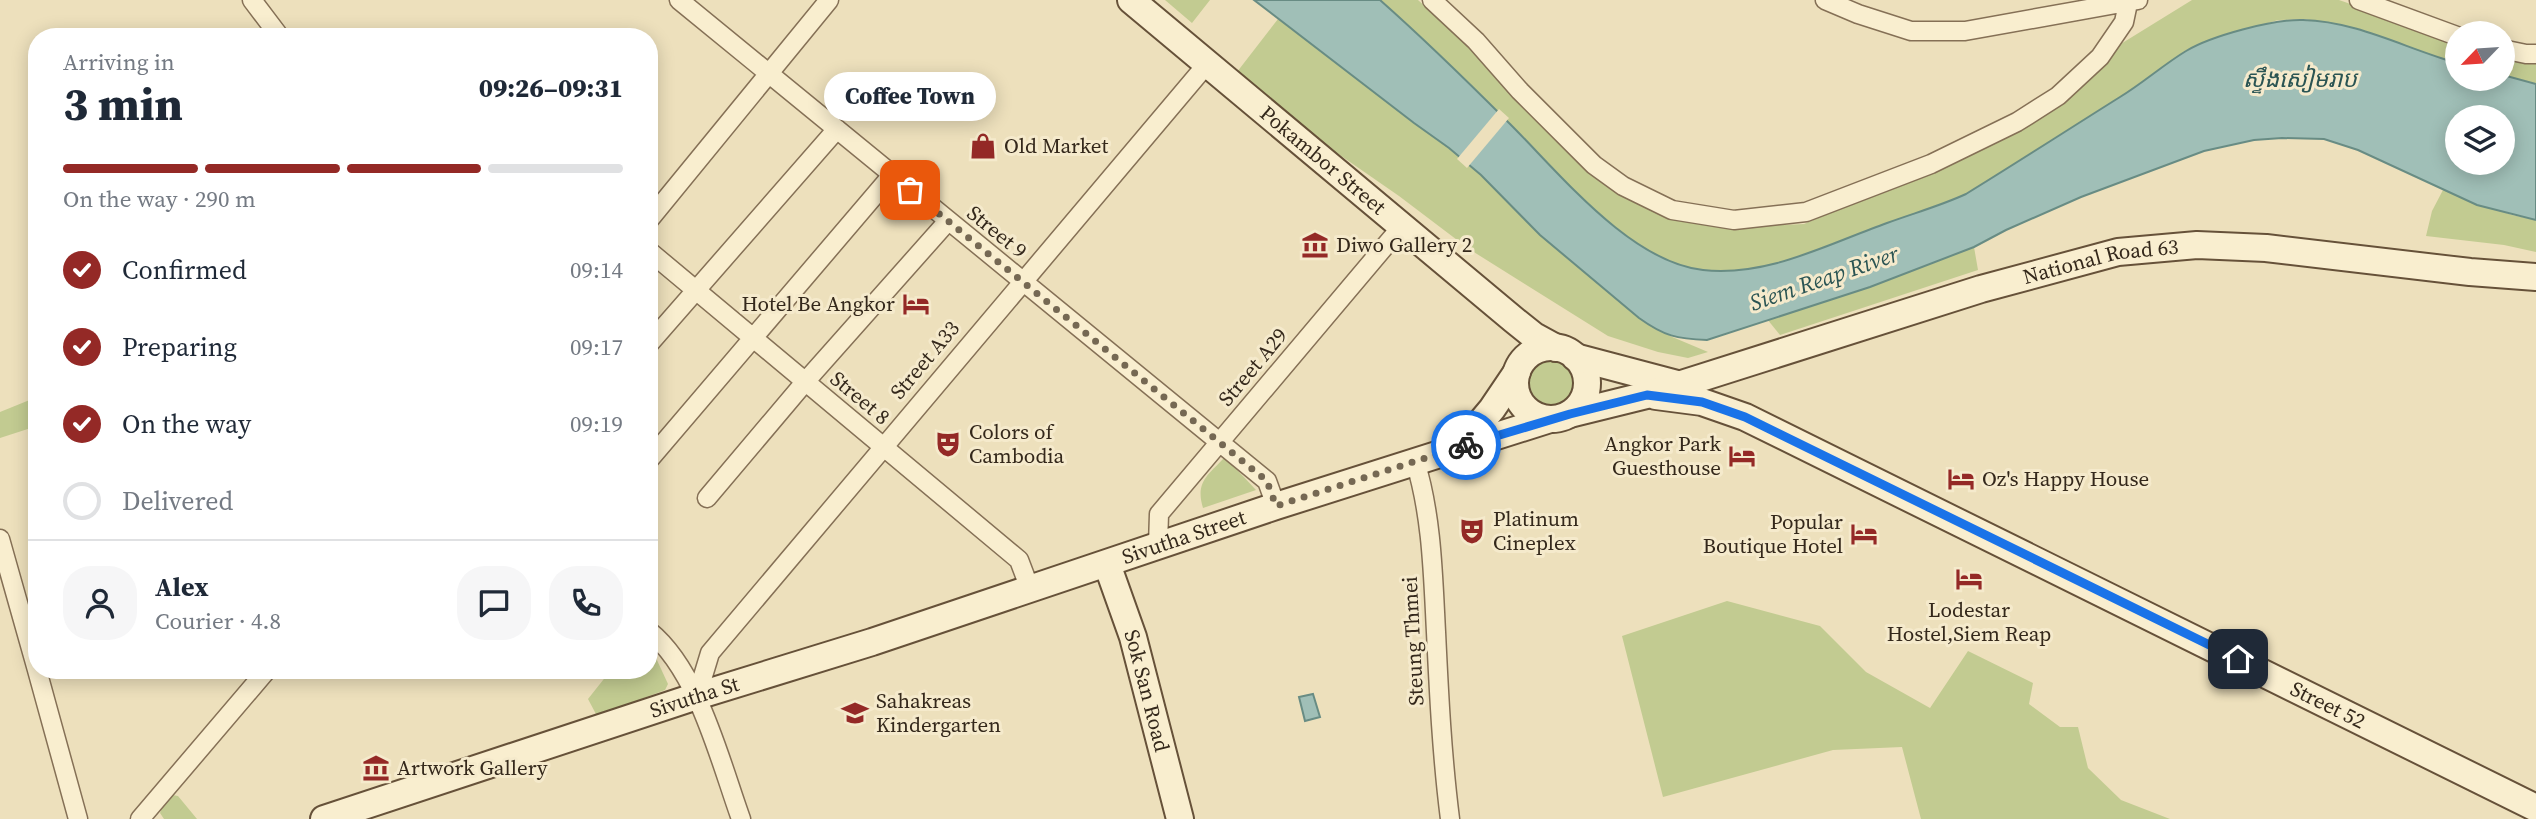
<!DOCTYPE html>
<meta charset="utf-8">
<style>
body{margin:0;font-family:"Source Serif 4","Noto Sans Khmer",serif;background:#f6f6f7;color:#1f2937;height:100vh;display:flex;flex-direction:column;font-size:26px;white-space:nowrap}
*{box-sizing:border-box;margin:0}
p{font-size:23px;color:#747a83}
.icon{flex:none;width:38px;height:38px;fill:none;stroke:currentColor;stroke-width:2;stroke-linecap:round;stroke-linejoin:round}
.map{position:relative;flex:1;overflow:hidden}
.drawer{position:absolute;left:28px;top:28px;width:630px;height:651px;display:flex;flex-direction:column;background:#fff;border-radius:28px;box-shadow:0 4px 18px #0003}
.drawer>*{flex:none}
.needle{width:46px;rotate:245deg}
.buttons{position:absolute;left:2445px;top:21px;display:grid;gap:14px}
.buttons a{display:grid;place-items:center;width:70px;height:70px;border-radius:50%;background:#fff;box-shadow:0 4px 18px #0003;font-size:35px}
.pin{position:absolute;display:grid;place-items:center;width:60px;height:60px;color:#fff;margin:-30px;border-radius:14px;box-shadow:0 4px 10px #0006}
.courier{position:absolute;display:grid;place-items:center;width:70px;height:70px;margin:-35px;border:5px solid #1a73e8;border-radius:50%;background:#fff;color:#222;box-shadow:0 2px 9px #0007}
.bubble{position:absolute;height:49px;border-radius:24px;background:#fff;box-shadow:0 4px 18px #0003;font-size:23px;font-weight:800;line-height:49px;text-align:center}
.head em{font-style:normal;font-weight:800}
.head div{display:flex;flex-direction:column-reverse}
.head{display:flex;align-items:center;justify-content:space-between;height:119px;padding:0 35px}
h1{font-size:46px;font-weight:800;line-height:52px}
.bar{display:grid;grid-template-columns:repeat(4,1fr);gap:10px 7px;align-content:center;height:84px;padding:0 35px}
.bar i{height:9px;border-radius:5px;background:#e0e1e3}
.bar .selected{background:#942926}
.bar p{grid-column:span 4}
.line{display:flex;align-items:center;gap:18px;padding:0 35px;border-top:2px solid #e0e1e3}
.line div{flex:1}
.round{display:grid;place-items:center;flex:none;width:74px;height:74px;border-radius:28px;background:#f6f6f7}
ol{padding:0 35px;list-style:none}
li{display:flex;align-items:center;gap:21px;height:77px}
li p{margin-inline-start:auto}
li .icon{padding:7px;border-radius:50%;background:#942926;color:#fff;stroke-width:4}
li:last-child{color:#747a83}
li i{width:38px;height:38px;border:4px solid #e0e1e3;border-radius:50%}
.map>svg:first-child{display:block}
.green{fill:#c2cb91}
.water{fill:#a0bfb7;stroke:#688c84;stroke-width:2;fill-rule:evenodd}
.pier{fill:#ede0bc}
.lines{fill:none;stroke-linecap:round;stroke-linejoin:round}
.street-casing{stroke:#857056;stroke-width:21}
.secondary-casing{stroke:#665139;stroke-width:30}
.street{stroke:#f9eecf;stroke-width:18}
.secondary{stroke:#f9eecf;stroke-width:26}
.done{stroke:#756853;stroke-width:7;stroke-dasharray:0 12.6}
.route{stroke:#1a73e8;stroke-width:9}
.labels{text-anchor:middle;stroke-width:6;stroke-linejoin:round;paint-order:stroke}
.poi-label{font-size:21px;fill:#34281b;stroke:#f5eacc;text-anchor:start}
.street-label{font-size:21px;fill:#34281b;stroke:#f5eacc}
.water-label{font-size:23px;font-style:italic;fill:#2a5453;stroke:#f5eacc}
</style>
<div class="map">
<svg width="2536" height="819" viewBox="0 0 2536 819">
<rect width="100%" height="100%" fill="#ede0bc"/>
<path class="green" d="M1165 0H1210L1192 23Z
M1380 0H1418L1474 51 1613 187 1738 227 1804 224 1964 155 2111 50 2192 0H2339L2457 41V63L2306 19 2278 20 2215 39 2186 50 2141 84 1966 194C1940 206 1914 213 1887 223 1828 244 1768 277 1703 270 1629 262 1558 171 1507 121 1466 80 1424 39 1380 0Z
M1278 19 1449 148 1670 336 1708 352 1688 358 1658 352 1608 336 1469 249 1399 196 1298 126 1237 72Z
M2502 56 2536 59V84L2503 75Z
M2443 190 2512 215 2536 220V252L2504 245 2426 236 2432 211Z
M1974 247 1978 270 1780 335 1767 319 1870 287Z
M1529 383a22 22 0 1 1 44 0a22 22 0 1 1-44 0Z
M37 397V426L0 438V412Z
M1225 457 1256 490 1203 508C1195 482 1208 475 1225 457Z
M1727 601 1820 626 1866 672 1930 708 1968 651 2033 683 2029 704 2060 727H2078L2088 768 2121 800 2170 819H1921L1902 747 1833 750 1663 797 1622 636Z
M649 654 656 658 668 684 665 690 597 716 588 699 611 670H649Z
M167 794 178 796 197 819H164L160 813Z"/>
<path class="water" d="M1254 0H1380C1424 39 1466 80 1507 121 1558 171 1629 262 1703 270 1768 277 1828 244 1887 223 1914 213 1940 206 1966 194 2018 162 2069 129 2120 97 2143 83 2163 65 2186 51 2211 36 2273 19 2303 20 2356 21 2407 49 2457 63V79H2502L2503 75 2536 84V220L2477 205 2358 150 2324 139 2282 138 2254 140 2204 151 2081 197 2006 230 1974 247 1870 287 1707 340C1677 339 1664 336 1639 318L1540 235 1481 175 1449 148 1414 123ZM2457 117H2502V163H2457Z
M1313 694 1320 717 1305 721 1299 697Z"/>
<path class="pier" d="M1499 109 1509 118 1467 168 1457 159Z"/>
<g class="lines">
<g class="street-casing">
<path id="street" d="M252 0 280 37
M679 0 1267 481 1276 506
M1432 0 1476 41 1520 91 1594 165 1623 186 1672 210 1734 220 1806 212 1931 164 2017 122 2058 96 2100 57 2124 22 2128 3
M1825 0 1858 14 1911 31H1965L2138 0
M2359 0 2457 36
M2502 49 2526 54H2536
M649 220 829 0
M649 251 1019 560 1030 589
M649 344 837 129
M649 460 892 175
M1415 461C1432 516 1433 575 1436 632 1439 695 1442 756 1450 819
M707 498 805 382 948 221
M0 539 37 670
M1158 545 1159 514 1402 226
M649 631C698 670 720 761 741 819
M37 670 78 819
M697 696 710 653 1207 64
M140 819 267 670"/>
</g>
<g class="secondary-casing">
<g id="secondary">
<path id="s1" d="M1131 0 1514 320 1534 336 1556 348"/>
<circle cx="1551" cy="383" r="36"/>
<path d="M1575 357 1681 385"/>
<path id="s2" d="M1656 396 1702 402 1745 417 2536 808"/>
<path id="s3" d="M1570 414 1647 395 1981 289 2118 252 2197 245 2266 248 2470 272 2536 277"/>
<path d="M1461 446 1492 409 1517 372"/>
<path id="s4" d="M1107 564 1133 637 1180 819"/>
<path id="s5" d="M324 819 697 696 872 642 1276 506 1550 419"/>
</g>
</g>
<use href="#street" class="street"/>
<use href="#secondary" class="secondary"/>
</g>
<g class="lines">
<path class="done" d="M910 190 1267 481 1276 506 1466 445"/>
<path class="route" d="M1466 445 1570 414 1647 395 1702 402 1745 417 2238 659"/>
</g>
<defs>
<g id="shop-bare" transform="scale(2.1)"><path d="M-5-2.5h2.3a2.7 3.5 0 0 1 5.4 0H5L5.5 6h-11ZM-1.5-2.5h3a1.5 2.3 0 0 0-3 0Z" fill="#942926" stroke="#f5eacc" stroke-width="2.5" paint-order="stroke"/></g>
<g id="museum-bare" transform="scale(2.1)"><path d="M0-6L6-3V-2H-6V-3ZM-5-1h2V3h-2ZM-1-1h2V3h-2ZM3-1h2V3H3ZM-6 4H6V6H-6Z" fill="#942926" stroke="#f5eacc" stroke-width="2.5" paint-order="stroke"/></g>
<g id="hotel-bare" transform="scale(2.1)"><path d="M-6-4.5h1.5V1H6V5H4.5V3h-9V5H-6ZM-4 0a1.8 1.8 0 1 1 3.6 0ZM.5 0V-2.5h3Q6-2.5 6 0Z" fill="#942926" stroke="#f5eacc" stroke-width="2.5" paint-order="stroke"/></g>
<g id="theatre-bare" transform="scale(2.1)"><path d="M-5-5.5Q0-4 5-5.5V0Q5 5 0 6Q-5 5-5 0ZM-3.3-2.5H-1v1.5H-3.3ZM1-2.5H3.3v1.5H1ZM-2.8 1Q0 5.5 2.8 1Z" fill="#942926" stroke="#f5eacc" stroke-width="2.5" paint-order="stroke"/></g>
<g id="school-bare" transform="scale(2.1)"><path d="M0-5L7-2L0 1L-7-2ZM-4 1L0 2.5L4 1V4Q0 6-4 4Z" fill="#942926" stroke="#f5eacc" stroke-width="2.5" paint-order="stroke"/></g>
</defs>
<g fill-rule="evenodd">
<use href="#shop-bare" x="983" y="146"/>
<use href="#museum-bare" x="1315" y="245"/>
<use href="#hotel-bare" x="916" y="304"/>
<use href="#theatre-bare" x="948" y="444"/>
<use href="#hotel-bare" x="1742" y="456"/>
<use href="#hotel-bare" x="1961" y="479"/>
<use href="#theatre-bare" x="1472" y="531"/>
<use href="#hotel-bare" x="1864" y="534"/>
<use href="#hotel-bare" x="1969" y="579"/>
<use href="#school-bare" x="855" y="713"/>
<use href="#museum-bare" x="376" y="768"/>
</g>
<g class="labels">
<g class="poi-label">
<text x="1004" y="153">Old Market</text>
<text x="1336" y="252">Diwo Gallery 2</text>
<text x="895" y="311" text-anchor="end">Hotel Be Angkor</text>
<text x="969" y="439">Colors of<tspan x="969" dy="24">Cambodia</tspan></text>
<text x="1721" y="451" text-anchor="end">Angkor Park<tspan x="1721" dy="24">Guesthouse</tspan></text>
<text x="1982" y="486">Oz's Happy House</text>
<text x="1493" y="526">Platinum<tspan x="1493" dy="24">Cineplex</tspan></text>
<text x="1843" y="529" text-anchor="end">Popular<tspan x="1843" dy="24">Boutique Hotel</tspan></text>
<text x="1969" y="617" text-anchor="middle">Lodestar<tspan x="1969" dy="24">Hostel,Siem Reap</tspan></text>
<text x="876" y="708">Sahakreas<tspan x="876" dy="24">Kindergarten</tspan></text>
<text x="397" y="775">Artwork Gallery</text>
</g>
<g class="street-label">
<text dy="7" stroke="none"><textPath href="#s1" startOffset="250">Pokambor Street</textPath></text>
<text transform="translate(997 232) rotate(39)" y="7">Street 9</text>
<text dy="7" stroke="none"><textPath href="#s3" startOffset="553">National Road 63</textPath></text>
<text transform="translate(925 360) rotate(-50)" y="7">Street A33</text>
<text transform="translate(1253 367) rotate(-50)" y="7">Street A29</text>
<text transform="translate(860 398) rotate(40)" y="7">Street 8</text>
<text dy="7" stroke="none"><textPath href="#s5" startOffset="905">Sivutha Street</textPath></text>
<text transform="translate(1413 641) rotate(-93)" y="7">Steung Thmei</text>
<text dy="7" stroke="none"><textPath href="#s4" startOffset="133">Sok San Road</textPath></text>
<text dy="7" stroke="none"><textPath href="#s5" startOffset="390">Sivutha St</textPath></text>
<text dy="7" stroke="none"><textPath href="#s2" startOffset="742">Street 52</textPath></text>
</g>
<g class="water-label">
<text x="2300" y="87">ស្ទឹងសៀមរាប</text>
<text transform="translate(1824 278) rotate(-19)" y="8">Siem Reap River</text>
</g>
</g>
</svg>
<div class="buttons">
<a><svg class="needle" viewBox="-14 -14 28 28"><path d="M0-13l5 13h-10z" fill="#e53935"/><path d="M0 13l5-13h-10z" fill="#747a83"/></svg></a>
<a><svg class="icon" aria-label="layers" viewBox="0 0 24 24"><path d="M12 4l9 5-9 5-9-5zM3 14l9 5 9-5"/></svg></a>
</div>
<div class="pin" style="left:910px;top:190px;background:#ea580c"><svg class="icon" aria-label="bag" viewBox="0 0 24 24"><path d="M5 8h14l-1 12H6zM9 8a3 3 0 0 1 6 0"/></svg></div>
<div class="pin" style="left:2238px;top:659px;background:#1f2937"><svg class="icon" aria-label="home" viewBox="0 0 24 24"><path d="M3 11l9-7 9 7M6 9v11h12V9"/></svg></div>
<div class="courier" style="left:1466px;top:445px"><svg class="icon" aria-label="bike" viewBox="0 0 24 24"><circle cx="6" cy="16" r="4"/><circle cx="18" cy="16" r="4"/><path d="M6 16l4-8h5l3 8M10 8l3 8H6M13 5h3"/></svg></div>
<div class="bubble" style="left:824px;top:72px;width:172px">Coffee Town</div>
<section class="drawer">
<div class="head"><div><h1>3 min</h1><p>Arriving in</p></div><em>09:26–09:31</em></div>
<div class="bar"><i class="selected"></i><i class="selected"></i><i class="selected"></i><i></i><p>On the way · 290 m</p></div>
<ol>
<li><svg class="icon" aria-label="check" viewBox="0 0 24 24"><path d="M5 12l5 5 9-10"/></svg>Confirmed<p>09:14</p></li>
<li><svg class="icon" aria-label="check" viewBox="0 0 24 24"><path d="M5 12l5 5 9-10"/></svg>Preparing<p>09:17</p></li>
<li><svg class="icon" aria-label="check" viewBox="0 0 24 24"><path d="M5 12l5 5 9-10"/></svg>On the way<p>09:19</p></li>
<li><i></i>Delivered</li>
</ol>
<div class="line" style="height:126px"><a class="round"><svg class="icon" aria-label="person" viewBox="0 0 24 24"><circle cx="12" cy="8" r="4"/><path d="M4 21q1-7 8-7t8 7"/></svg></a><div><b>Alex</b><p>Courier · 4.8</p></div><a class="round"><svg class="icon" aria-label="chat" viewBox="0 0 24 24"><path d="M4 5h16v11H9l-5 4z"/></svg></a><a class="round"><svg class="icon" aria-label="phone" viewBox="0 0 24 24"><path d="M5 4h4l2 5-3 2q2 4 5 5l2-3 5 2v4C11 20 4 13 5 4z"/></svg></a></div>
</section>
</div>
